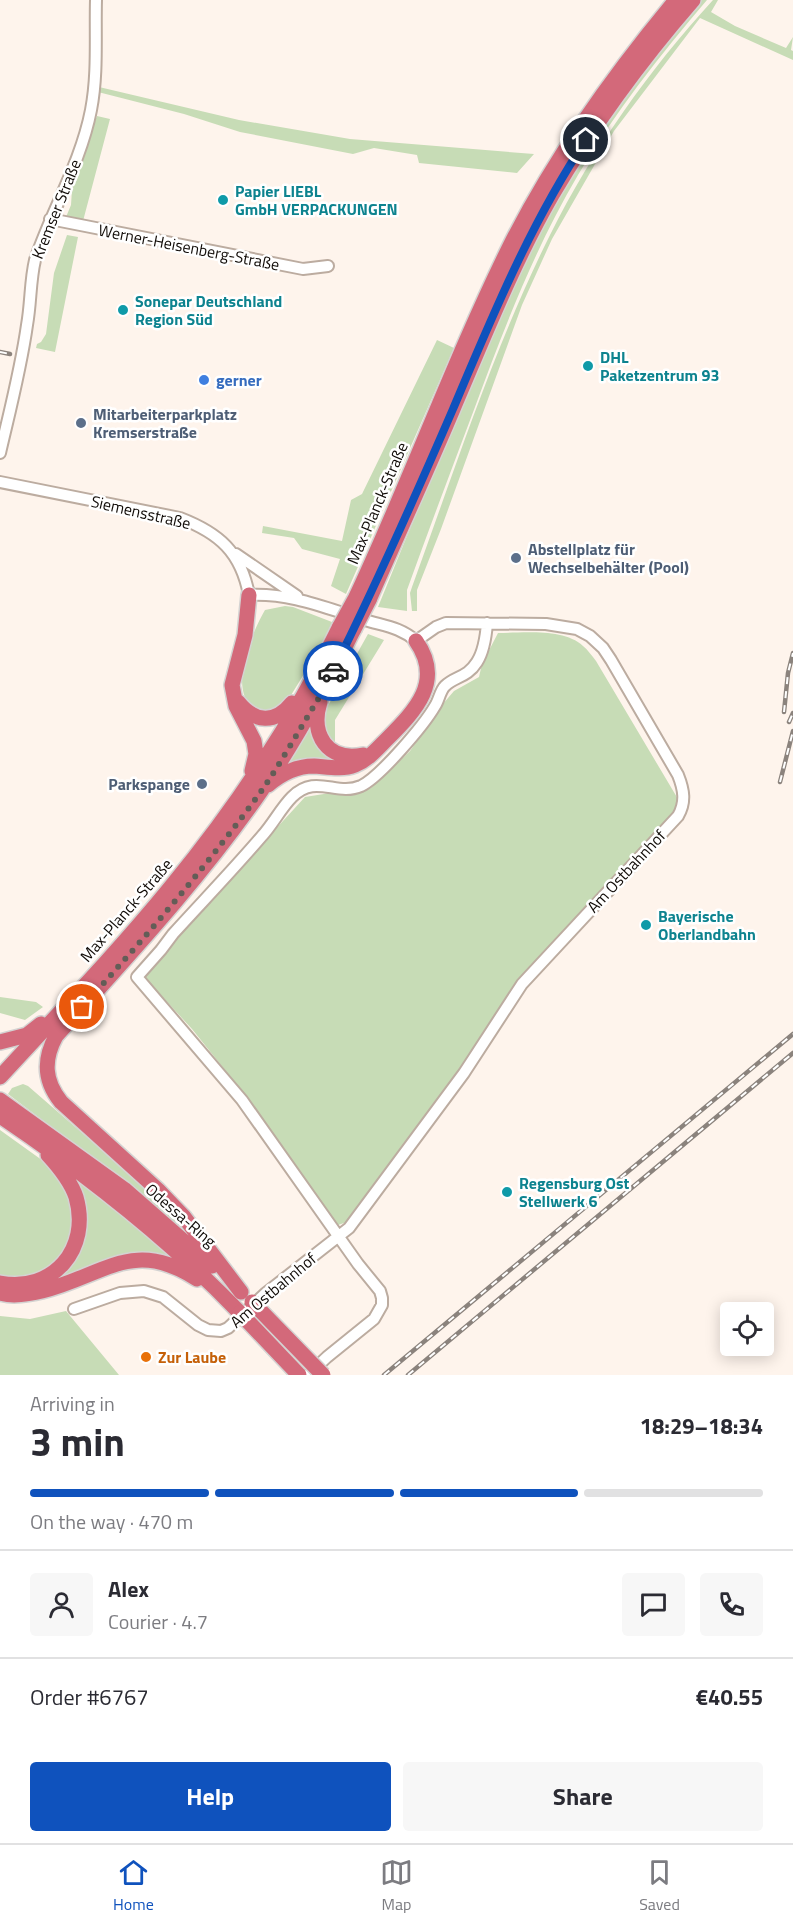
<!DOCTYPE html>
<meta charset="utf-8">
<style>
body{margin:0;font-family:"Titillium Web",sans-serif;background:#f7f7f7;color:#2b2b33;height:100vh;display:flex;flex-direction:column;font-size:22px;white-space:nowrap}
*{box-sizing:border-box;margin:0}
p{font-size:20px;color:#7c7c81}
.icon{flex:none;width:33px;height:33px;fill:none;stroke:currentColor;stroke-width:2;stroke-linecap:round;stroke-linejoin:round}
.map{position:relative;height:1375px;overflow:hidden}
.panel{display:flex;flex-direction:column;background:#fff;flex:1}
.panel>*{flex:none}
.fabs{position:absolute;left:720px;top:1302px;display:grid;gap:12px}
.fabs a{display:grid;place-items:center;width:54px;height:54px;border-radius:6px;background:#fff;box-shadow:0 3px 15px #0003;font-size:30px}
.pin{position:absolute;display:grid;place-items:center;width:51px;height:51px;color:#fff;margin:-26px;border:3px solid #fff;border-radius:50%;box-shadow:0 2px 6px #0007}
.courier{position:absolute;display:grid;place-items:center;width:60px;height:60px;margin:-30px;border:4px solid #0f52bd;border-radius:50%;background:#fff;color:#222;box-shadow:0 2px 8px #0007}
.headline em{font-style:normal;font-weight:700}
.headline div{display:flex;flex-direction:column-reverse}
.headline{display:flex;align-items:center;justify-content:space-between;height:102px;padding:0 30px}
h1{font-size:39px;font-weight:700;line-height:45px}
.bar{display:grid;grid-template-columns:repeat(4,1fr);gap:9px 6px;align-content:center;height:72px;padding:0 30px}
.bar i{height:8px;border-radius:4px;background:#e1e1e2}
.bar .on{background:#0f52bd}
.bar p{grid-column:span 4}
.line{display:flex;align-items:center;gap:15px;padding:0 30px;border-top:2px solid #e1e1e2}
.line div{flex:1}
.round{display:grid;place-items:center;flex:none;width:63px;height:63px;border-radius:6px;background:#f7f7f7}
.action{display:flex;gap:12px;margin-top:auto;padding:12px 30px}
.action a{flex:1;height:69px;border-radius:6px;background:#0f52bd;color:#fff;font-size:24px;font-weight:700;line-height:69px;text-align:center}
.action a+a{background:#f7f7f7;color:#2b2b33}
.menu{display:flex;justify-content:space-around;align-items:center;height:84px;border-top:2px solid #e1e1e2;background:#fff;font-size:16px;color:#7c7c81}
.menu a{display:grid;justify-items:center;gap:3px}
.menu .on{color:#0f52bd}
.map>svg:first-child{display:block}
.green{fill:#c7dcb6}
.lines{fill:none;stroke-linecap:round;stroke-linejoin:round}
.minor-casing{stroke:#bcaca0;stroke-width:14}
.highway-casing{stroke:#d4d3d2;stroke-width:18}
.minor{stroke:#fff;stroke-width:10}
.highway{stroke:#d3697a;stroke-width:15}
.rail-casing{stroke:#8b837d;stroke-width:4.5}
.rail{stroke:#fff;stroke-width:2;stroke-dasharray:7;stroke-linecap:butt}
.highway-bridge-casing{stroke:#d4d3d2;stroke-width:18;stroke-linecap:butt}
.highway-bridge{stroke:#d3697a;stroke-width:15}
.done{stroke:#635d57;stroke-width:6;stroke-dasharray:0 10.8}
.route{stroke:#0f52bd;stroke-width:8}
.culture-dot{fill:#0f9aa8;stroke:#fff;stroke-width:2}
.shop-dot{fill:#3f7fe0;stroke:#fff;stroke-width:2}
.service-dot{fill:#5c6f8a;stroke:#fff;stroke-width:2}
.food-dot{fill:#e8710a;stroke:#fff;stroke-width:2}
.labels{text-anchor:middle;stroke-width:5;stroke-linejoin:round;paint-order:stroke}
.culture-label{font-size:16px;font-weight:bold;fill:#0d838f;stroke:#fff;text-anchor:start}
.street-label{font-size:16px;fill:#100b07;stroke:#fff}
.shop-label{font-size:16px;font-weight:bold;fill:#366cbe;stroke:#fff;text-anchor:start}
.service-label{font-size:16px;font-weight:bold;fill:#4e5e75;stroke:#fff;text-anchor:start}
.food-label{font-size:16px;font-weight:bold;fill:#c56008;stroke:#fff;text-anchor:start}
</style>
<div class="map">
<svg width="793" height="1375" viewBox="0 0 793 1375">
<rect width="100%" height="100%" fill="#fef4ec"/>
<path class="green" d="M701 0H707C660 55 615 112 578 175 535 248 504 328 475 407 452 468 429 529 407 590V611L378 607 483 350 552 206 603 124 697 2Z
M713 0H718L711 12 735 26 786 48 793 37 791 50 793 51V60L700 18 614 131 552 239 522 305 441 529 417 590V611H412L410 593 412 587C455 469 494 347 550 235 593 149 648 71 713 0Z
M99 87 239 120 350 139 534 154 517 173 419 163 417 155 374 148 353 154 240 132 184 114 98 92Z
M97 116 110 119 83 221 66 217 71 205 73 174Z
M67 235 78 237 55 352 36 348 37 344 41 342 46 334 54 273Z
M437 340 454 348 346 594 331 586 340 559 302 549 294 538 262 533 263 526 342 541 351 500 362 494Z
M285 606 293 607 332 622 323 643 285 705C278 711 268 714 259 711 224 697 252 632 265 610Z
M498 633C522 633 564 628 583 646 588 650 592 656 596 661L678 799 676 808 668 821 511 990 462 1068 347 1222 338 1225 237 1085 192 1029 145 978 192 920 305 797 330 793 353 794 371 788 410 751 442 705 454 691 479 677 482 664Z
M368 634 384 640 335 720V748L324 735 325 711Z
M311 725 350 759 286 766Z
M0 997 36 1002 43 1007 25 1020 0 1013Z
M23 1084 28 1086 164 1204 182 1224 180 1229 120 1179 8 1094 12 1088Z
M0 1130 53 1168 69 1191 74 1230 60 1261 32 1278H0Z
M75 1176 172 1256 170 1260 56 1282 52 1280 69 1264Z
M66 1311 119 1375H0V1316L30 1319Z"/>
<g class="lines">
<g class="minor-casing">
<path id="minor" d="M50 219 303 269 328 266
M0 453C10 410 21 368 27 325 31 303 30 281 35 260 52 210 81 162 91 110 98 74 95 36 96 0
M0 482 180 518C219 533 241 552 249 595 292 593 325 608 365 620 384 626 400 627 416 641L436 627 446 623 546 624 577 629 590 636 603 648 611 660 678 775C684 790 686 802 678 816L522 984 464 1073 349 1228 266 1293 228 1328 221 1331 208 1330 198 1325 163 1297 144 1291 120 1293 74 1309
M236 554 297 596
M308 1375 327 1357 374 1319 382 1305V1298L380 1291 358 1264 242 1100 137 977 161 950 173 934C203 901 233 870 262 836 273 824 281 808 292 797 316 773 336 797 361 786 380 777 424 725 435 706 439 700 440 691 445 686 455 676 467 678 477 662 484 651 486 636 487 623"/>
</g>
<g class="highway-casing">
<path id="highway" d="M249 595 245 635 232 685 236 706 254 741 256 754 252 771
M356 597C410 482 453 362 509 248 554 158 612 77 676 0
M369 600C397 536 426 473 453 409 484 337 513 263 552 195 593 125 640 61 693 0
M238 702C255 723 275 724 292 703
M320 702C310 734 327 762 363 755
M268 785C282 773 296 766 314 766 328 767 342 770 355 765 368 760 377 749 387 739 416 710 444 681 416 641
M0 1042 27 1035 41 1024
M0 1077C57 1015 117 953 170 888 236 808 295 719 340 626
M0 1100 124 1189 212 1266
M0 1116C86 1174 168 1238 240 1313
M0 1283C53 1293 91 1249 76 1197 71 1182 59 1167 48 1155
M241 1292 184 1217 158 1190 61 1102C44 1081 43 1060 56 1036 127 957 200 879 261 791 296 740 326 685 354 629
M0 1293C13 1297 28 1294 42 1291 103 1276 133 1237 197 1279"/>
</g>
<use href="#minor" class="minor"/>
<use href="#highway" class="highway"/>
<g class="rail-casing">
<path id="rail" d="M0 352 10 354
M784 712 788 673 793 653
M789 722 793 713
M780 782 793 731
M384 1375 793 1034
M408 1375 793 1053"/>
</g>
<use href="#rail" class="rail"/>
<g class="highway-bridge-casing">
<path id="highway-bridge" d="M340 626 356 597
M354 629 369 600
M252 1302 323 1375
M240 1313 299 1375"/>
</g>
<use href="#highway-bridge" class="highway-bridge"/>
</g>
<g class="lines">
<path class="done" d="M82 1007C145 938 205 868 260 793 283 760 303 723 325 688L333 671"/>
<path class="route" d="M333 671C376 585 415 497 453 409 492 317 530 224 586 140"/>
</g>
<g class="culture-dot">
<circle cx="223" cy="200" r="6"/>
<circle cx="123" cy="310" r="6"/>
<circle cx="588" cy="366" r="6"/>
<circle cx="646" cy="925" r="6"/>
<circle cx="507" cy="1192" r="6"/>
</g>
<circle class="shop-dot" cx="204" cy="380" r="6"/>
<g class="service-dot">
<circle cx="81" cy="423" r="6"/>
<circle cx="516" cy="558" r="6"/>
<circle cx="202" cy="784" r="6"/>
</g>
<circle class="food-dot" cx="146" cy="1357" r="6"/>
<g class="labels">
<g class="culture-label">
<text x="235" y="197">Papier LIEBL<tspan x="235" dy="18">GmbH VERPACKUNGEN</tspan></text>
<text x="135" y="307">Sonepar Deutschland<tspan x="135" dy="18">Region Süd</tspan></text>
<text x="600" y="363">DHL<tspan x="600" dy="18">Paketzentrum 93</tspan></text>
<text x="658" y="922">Bayerische<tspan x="658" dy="18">Oberlandbahn</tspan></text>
<text x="519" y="1189">Regensburg Ost<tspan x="519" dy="18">Stellwerk 6</tspan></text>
</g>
<g class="street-label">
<text transform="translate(56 209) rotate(-68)" y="6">Kremser Straße</text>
<text transform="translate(189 247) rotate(11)" y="6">Werner-Heisenberg-Straße</text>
<text transform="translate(377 503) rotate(-67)" y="6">Max-Planck-Straße</text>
<text transform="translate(141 512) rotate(13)" y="6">Siemensstraße</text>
<text transform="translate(626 871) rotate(-47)" y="6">Am Ostbahnhof</text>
<text transform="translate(126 910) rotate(-49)" y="6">Max-Planck-Straße</text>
<text transform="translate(181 1215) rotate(41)" y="6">Odessa-Ring</text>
<text transform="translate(273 1290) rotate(-40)" y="6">Am Ostbahnhof</text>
</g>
<g class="shop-label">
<text x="216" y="386">gerner</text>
</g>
<g class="service-label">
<text x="93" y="420">Mitarbeiterparkplatz<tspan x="93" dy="18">Kremserstraße</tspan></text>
<text x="528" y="555">Abstellplatz für<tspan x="528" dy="18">Wechselbehälter (Pool)</tspan></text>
<text x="190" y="790" text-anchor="end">Parkspange</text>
</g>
<g class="food-label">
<text x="158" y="1363">Zur Laube</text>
</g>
</g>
</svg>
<div class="fabs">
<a><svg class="icon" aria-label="locate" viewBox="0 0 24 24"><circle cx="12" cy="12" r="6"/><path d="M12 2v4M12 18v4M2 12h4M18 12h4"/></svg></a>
</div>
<div class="pin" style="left:82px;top:1007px;background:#ea580c"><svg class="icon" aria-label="bag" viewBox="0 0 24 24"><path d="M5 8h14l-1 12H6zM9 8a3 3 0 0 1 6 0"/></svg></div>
<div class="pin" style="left:586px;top:140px;background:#1f2937"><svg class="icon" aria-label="home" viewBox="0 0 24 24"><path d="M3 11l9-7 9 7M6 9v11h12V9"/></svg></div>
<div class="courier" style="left:333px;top:671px"><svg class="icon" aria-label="car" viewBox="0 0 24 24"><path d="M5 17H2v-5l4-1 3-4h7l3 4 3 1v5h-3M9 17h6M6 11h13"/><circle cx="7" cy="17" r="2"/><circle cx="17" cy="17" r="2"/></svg></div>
</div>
<section class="panel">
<div class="headline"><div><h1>3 min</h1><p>Arriving in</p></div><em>18:29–18:34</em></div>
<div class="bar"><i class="on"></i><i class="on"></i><i class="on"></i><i></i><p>On the way · 470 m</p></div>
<div class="line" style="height:108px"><a class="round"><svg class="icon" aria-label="person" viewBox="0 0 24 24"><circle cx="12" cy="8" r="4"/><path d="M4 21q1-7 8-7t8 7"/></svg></a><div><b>Alex</b><p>Courier · 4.7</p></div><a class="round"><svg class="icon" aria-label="chat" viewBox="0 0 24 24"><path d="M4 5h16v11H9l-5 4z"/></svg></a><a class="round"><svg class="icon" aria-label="phone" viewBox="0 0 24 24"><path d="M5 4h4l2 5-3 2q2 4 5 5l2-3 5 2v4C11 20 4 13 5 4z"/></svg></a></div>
<div class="line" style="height:78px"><div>Order #6767</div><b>€40.55</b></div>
<div class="action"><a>Help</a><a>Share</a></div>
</section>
<nav class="menu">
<a class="on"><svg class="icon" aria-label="home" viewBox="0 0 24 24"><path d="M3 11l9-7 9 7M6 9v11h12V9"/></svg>Home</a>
<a><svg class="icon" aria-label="map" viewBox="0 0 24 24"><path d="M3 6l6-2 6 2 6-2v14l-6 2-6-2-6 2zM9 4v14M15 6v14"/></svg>Map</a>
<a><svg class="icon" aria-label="saved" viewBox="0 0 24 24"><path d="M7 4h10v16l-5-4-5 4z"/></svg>Saved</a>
</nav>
